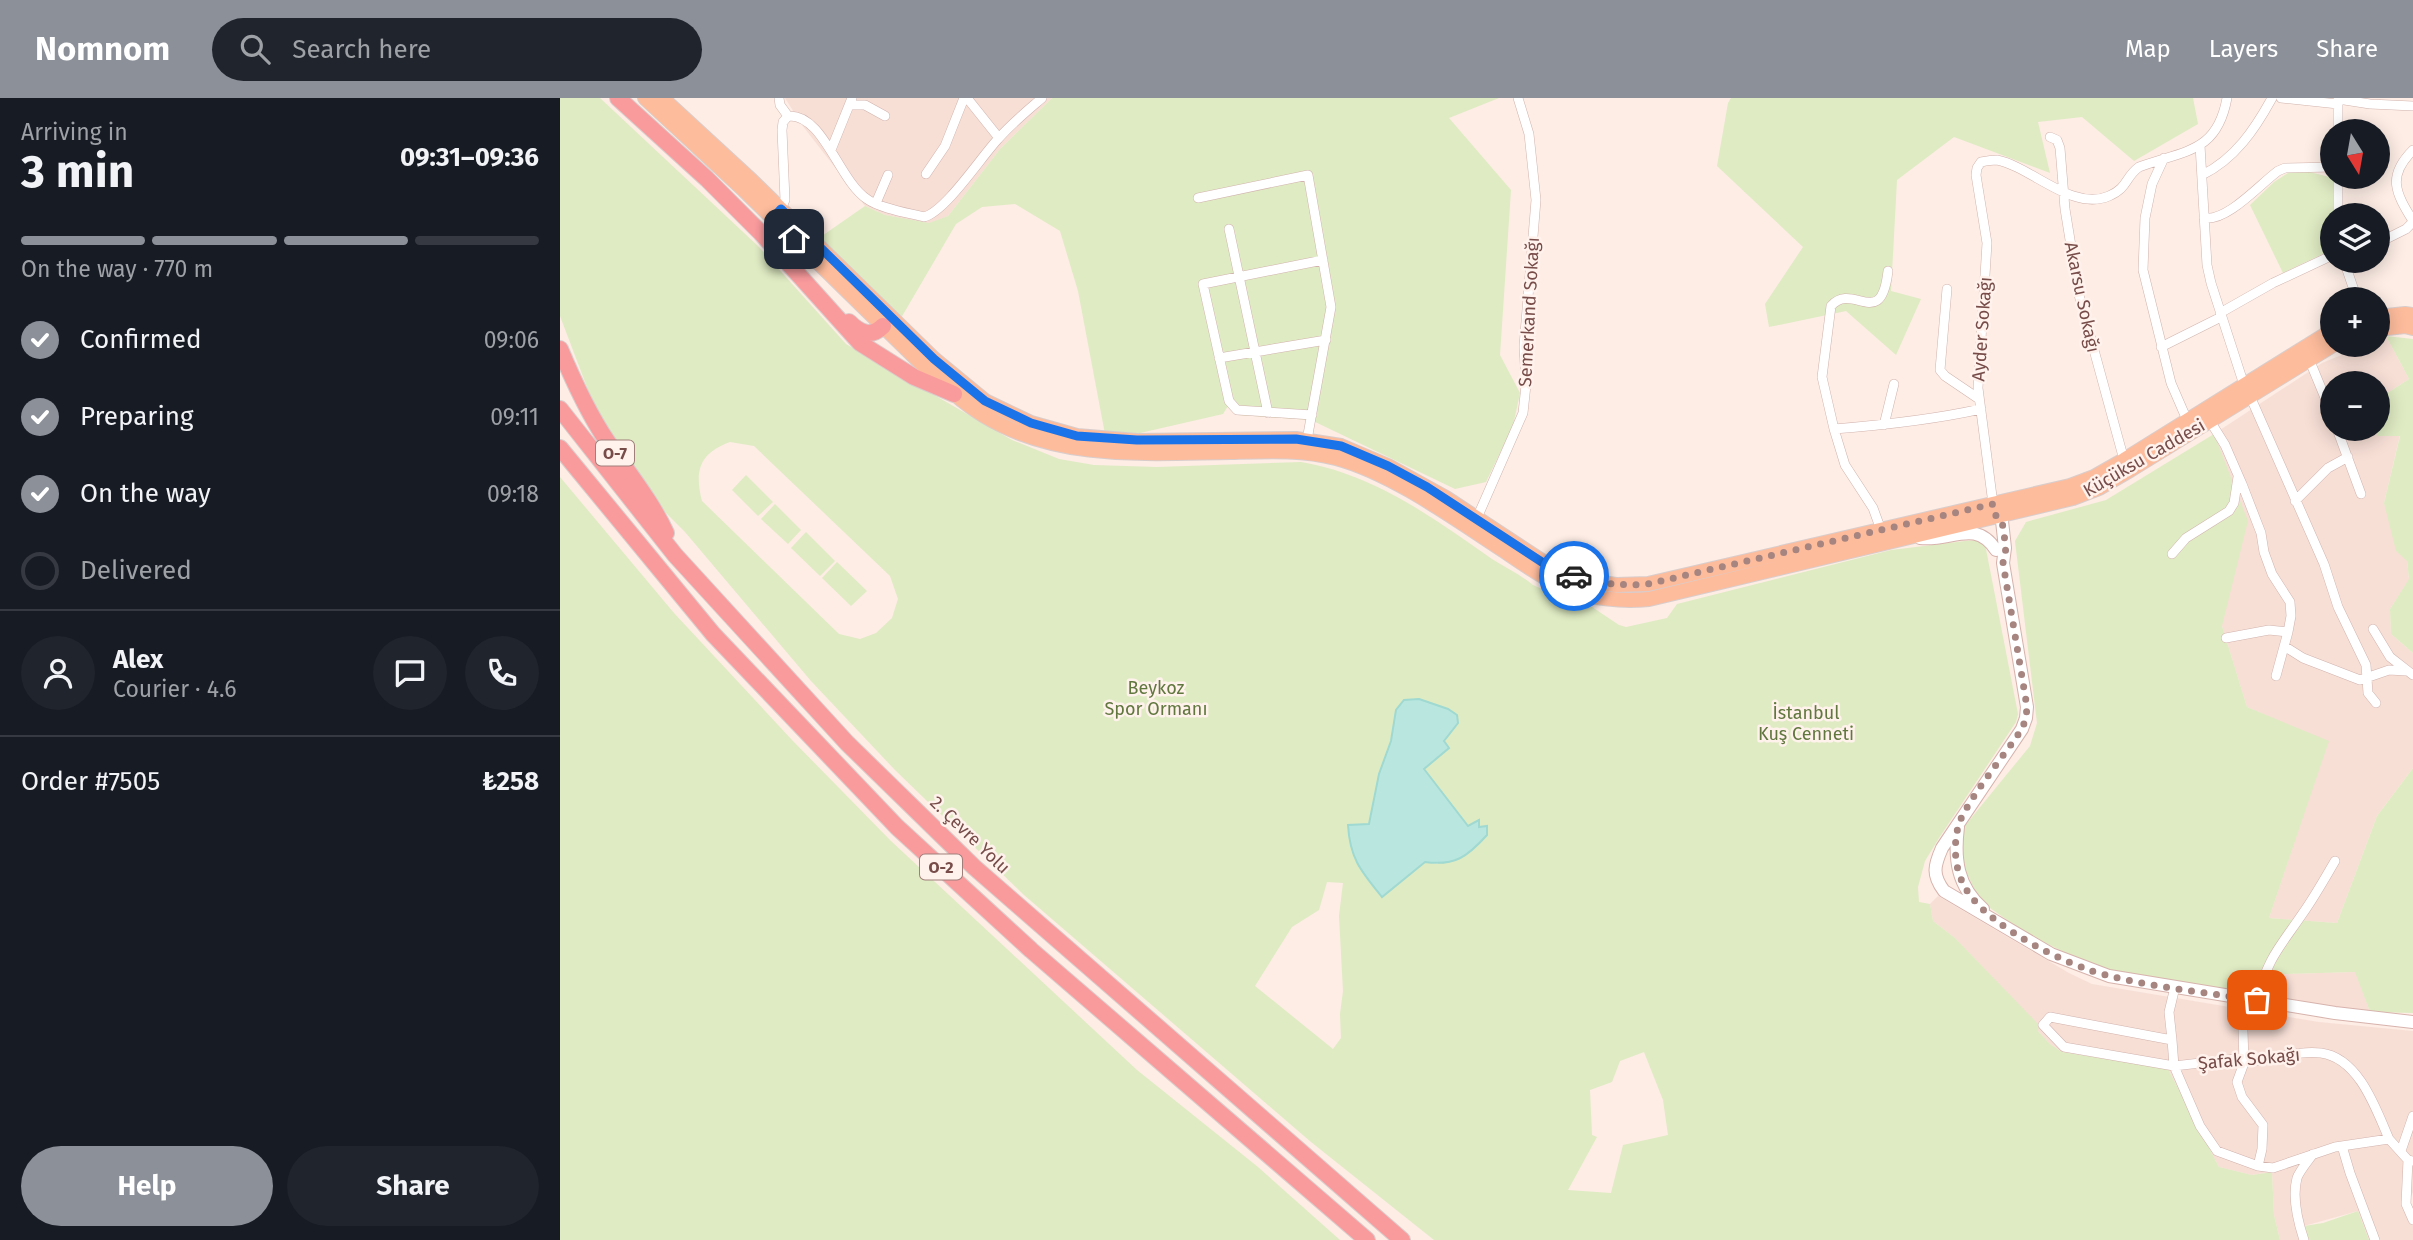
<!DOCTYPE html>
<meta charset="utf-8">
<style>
body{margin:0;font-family:"Fira Sans",sans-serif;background:#20242c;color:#f1f3f6;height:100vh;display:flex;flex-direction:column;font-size:26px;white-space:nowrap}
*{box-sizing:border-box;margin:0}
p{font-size:23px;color:#9ea1a6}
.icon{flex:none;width:38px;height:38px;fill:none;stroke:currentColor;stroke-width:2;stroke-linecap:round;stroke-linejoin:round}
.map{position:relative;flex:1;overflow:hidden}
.sheet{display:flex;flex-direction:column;background:#171b24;width:560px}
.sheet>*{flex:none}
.needle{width:46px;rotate:169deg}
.buttons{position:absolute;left:1760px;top:21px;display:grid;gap:14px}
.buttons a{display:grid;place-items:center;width:70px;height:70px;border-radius:50%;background:#171b24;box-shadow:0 4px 18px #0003;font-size:35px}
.pin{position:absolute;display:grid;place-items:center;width:60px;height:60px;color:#fff;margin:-30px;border-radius:14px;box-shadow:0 4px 10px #0006}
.courier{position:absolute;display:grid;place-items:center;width:70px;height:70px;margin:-35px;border:5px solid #1a73e8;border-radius:50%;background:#fff;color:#222;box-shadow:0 2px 9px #0007}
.headline em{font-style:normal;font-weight:700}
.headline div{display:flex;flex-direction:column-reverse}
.headline{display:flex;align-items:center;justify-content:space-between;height:119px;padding:0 21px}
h1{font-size:46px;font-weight:700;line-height:52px}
.bar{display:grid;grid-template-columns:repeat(4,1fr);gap:10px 7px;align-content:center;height:84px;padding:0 21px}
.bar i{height:9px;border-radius:5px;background:#363941}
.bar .current{background:#8c9099}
.bar p{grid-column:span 4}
.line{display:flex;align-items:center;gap:18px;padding:0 21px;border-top:2px solid #363941}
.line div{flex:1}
.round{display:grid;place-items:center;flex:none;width:74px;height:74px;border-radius:37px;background:#20242c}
ol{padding:0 21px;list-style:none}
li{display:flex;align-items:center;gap:21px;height:77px}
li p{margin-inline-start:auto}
li .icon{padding:7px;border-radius:50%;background:#8c9099;color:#fff;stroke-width:4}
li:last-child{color:#9ea1a6}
li i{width:38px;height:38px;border:4px solid #363941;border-radius:50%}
.primary-button{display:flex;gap:14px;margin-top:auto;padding:14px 21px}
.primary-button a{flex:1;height:80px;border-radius:42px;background:#8c9099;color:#fff;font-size:28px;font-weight:700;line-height:80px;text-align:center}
.primary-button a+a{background:#20242c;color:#f1f3f6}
header{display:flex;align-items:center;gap:42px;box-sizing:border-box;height:98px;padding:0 35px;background:#8c9099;color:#fff}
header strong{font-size:33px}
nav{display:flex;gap:38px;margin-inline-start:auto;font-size:24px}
.search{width:490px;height:63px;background:#20242c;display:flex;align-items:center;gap:18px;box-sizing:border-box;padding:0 24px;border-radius:38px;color:#9ea1a6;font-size:26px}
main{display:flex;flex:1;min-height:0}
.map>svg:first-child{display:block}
.residential{fill:#f7dfd6}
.green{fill:#dfebc3;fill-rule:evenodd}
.water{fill:#b9e7e0;stroke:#9fd9d1;stroke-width:2}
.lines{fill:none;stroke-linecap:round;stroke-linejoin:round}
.street-casing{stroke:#d1b3ad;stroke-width:10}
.secondary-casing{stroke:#d7b3ad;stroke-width:14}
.primary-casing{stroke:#d9cdcc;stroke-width:16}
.highway-casing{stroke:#d9cdcc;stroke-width:18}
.street{stroke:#fff;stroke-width:9}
.secondary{stroke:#fff;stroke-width:12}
.primary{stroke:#fdbc9c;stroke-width:14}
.highway{stroke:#f99a9d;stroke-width:16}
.done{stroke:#a68480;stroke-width:7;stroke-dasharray:0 12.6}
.route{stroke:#1a73e8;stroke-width:9}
.labels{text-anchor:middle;stroke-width:5;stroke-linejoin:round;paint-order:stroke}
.shield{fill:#fff2ec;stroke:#a07e7a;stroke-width:2}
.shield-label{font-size:16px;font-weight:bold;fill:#774c49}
.street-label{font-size:18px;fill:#774c49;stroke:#fff2ec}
.park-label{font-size:18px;fill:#60773e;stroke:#fff2ec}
</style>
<header>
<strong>Nomnom</strong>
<div class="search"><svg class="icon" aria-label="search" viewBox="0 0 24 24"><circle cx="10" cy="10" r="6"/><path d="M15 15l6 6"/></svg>Search here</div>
<nav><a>Map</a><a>Layers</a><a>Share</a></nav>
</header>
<main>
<section class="sheet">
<div class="headline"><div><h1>3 min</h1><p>Arriving in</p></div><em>09:31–09:36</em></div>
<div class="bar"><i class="current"></i><i class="current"></i><i class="current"></i><i></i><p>On the way · 770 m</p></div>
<ol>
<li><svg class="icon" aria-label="check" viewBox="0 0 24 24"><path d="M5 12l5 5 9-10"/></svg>Confirmed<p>09:06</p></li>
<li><svg class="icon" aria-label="check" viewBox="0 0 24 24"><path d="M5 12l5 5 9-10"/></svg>Preparing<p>09:11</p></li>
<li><svg class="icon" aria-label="check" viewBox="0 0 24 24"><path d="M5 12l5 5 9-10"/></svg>On the way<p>09:18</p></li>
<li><i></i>Delivered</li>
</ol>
<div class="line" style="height:126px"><a class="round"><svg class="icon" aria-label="person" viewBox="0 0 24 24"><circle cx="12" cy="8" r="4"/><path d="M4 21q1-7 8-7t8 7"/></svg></a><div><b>Alex</b><p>Courier · 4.6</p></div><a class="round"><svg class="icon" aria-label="chat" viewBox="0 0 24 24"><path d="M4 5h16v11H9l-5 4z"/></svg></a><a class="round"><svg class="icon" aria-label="phone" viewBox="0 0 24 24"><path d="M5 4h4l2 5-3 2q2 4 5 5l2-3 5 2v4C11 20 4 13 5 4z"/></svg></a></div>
<div class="line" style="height:91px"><div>Order #7505</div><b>₺258</b></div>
<div class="primary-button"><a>Help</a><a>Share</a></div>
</section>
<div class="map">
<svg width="1853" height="1142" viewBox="0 0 1853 1142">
<rect width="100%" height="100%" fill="#fdede5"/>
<path class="residential" d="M225 0H492L440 51 388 118 369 126 325 117 305 108 242 27Z
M1826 238 1849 281 1818 301V285H1773V331H1816L1818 338 1840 337 1824 405 1847 463 1849 482 1830 511 1831 536 1853 555V670L1817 718 1777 825 1709 820 1768 644 1687 609 1662 528 1654 336 1762 265 1806 247H1818V242Z
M1378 798 1509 875 1532 886 1759 924 1853 933V1094L1848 1106 1853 1118V1142H1809L1798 1113 1744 1128 1747 1142H1720L1714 1117 1712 1074 1692 1077 1659 1069 1608 971 1502 954 1490 946 1478 933V927L1395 840 1373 823 1370 806Z
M1796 874 1810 914 1688 900 1695 877Z"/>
<path class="green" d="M0 0H40L198 148 286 246 452 342 499 361 534 367 597 369 741 364C813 376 874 420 932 461 946 470 961 477 973 487L993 496 1032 509 1059 527 1066 529 1107 520 1117 506 1331 452 1405 443 1418 442 1425 446 1458 616 1456 624 1379 740 1365 763 1358 789 1359 804 1370 806 1373 823 1395 840 1479 927 1478 933 1490 946 1502 954 1608 971 1659 1069 1692 1077 1712 1074 1714 1117 1720 1142H874L751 1044 464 797 335 672 251 583 125 434 106 415 59 350 33 305 0 218ZM170 344 194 348 330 478 338 501 332 520 316 535 300 541 279 536 142 403C134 372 140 355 170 344ZM859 601 898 625 884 644 889 650 864 671 908 728 919 729 877 766 865 764 788 727 809 726 819 676 831 643 836 613 844 602ZM767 784 783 785 779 818 783 893 780 916 781 940 773 951 695 888 732 829 759 812ZM1084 954 1103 1002 1108 1037 1063 1047 1051 1095 1008 1092 1037 1039 1032 1037 1030 992 1052 984 1060 963Z
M492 0H939L889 20 951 92 940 257 960 295 953 328 926 384 895 391 751 322 677 317 668 308 663 316 567 338 545 336 518 193 500 133 455 106 422 109 396 126 341 220 259 140 305 108 325 117 369 125 388 118 440 51Z
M1171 0H1633L1638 26 1574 63 1522 19 1478 24 1490 75 1394 39 1337 82 1331 193 1361 201 1336 257 1286 213 1209 229 1205 206 1243 149 1157 68 1168 5Z
M1731 73H1746L1773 80V151L1723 175 1690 107 1714 84Z
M1826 238 1853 241V555L1831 536 1830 511 1849 481 1847 463 1836 453 1824 405 1840 338H1817L1816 331H1818V301L1849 281Z
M1654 336 1688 423 1662 528 1687 609 1769 643 1709 820 1777 825 1817 718 1853 670V915L1810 914 1795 874 1695 877 1688 900 1539 871 1467 836 1420 803 1401 763 1403 730 1470 648 1477 625 1455 443 1466 424 1546 402Z
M186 377 213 404 198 418 172 392Z
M0 379 114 515 232 642 331 743 577 972 698 1069 780 1142H0Z
M215 406 241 432 228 446 201 421Z
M246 434 275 463 260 478 231 450Z
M277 464 307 493 291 508 262 480Z
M1798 1113 1809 1142H1747L1744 1128 1763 1125Z"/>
<path class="water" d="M859 601 888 611 897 617 898 625 884 643 889 650 864 671 908 728 919 722V729L927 728V737C907 759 895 768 865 764L822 799C801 773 790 761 788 727L809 726 819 676 831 643 836 612 844 602Z"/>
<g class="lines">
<g class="street-casing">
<path id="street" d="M219 0 220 7 228 18
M407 0 439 40
M1721 0 1778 6
M1778 1 1810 6 1853 8
M290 7H305L325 18
M1778 33V4
M1490 39 1497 42 1500 50 1505 111 1519 197 1564 362
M1640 47 1647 167 1651 185 1684 287
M271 52 292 0
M1853 52C1827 78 1835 94 1853 123
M1604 60 1592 86 1585 120 1583 172 1611 285 1627 322
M366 76 385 48 404 0
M1642 77C1675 61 1695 31 1712 0
M1778 79V117
M638 100 748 77 771 209 747 342
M316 105 328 77
M221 111 225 102 222 32 223 24 228 18C263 15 279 83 307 101 319 110 348 115 364 119 386 113 421 59 438 41 451 26 467 13 482 0
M1644 120C1667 124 1700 86 1718 73L1725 70 1773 69
M669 131 708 315
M1818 145 1846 131 1853 124
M1784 163 1797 201
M1387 191 1380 272 1385 278 1419 301
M1660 215 1713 185 1773 157
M1601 249 1661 219
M659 260 766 242
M1749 261 1773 319
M1690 298 1764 466 1778 509 1806 567 1808 595 1816 605
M752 317 677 312 669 303 643 186 763 162
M1650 323 1665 347 1682 386 1701 435 1704 454 1712 476 1730 504 1731 518 1728 534 1716 578
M1324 327 1334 286
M1274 331 1262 279 1271 208C1293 183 1321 234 1328 173
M1777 331 1801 396
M1735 403 1768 370 1788 359
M1433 406 1418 290 1427 145 1416 77 1417 70 1421 64C1426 63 1432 62 1437 62 1472 69 1512 114 1549 98 1568 90 1565 79 1579 69 1625 52 1657 55 1667 0
M917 420 963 315 966 287 964 248 976 102 969 36 958 0
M1321 432 1313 410 1285 367 1274 331C1324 327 1372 322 1421 311
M1612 456 1626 440 1669 413 1674 405 1678 379
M1813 531 1830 559 1853 577
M1666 540 1709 532 1728 534
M1724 548 1743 560 1800 582 1829 572 1846 573
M1615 889 1609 914 1612 942 1490 919 1483 927 1504 949 1614 968 1675 961C1689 967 1703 961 1718 959 1731 956 1747 953 1761 955 1799 960 1816 1011 1829 1041
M1682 900 1684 965 1677 984 1682 999 1703 1027 1702 1051 1698 1068
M1697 903C1707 860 1720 849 1743 815 1755 798 1765 780 1775 763
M1612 942 1614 968 1640 1028 1657 1053 1698 1068 1713 1070 1775 1049 1829 1041 1848 1062 1853 1063
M1782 1048 1790 1075 1815 1142
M1841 1053 1853 1018
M1848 1062 1846 1106 1853 1122
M1744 1142C1738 1124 1732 1099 1737 1080 1740 1072 1748 1063 1753 1056"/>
</g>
<g class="secondary-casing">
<path id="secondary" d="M1435 412 1436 418 1442 423 1445 450 1443 465 1467 609 1466 620 1462 631 1382 750C1374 768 1372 777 1384 793L1491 856 1549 878 1775 915 1853 924
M1360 440C1391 444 1415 420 1436 452
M1398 729C1394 761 1397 788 1423 811"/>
</g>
<g class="primary-casing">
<path id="primary" d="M85 0 184 92 366 270C384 287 402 304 423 317 498 363 587 355 671 354 706 353 742 351 776 360 832 375 894 420 943 452 969 470 995 488 1026 497 1048 502 1068 503 1089 501L1513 400 1539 390 1570 372 1773 247
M102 0 192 83 374 261 425 303 471 325 517 338 577 343 736 341 781 348 828 368 886 400 991 469 1028 483 1056 487 1088 486 1510 388 1534 379 1564 362 1773 232
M1818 219 1845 216 1853 217
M1818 231 1845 228 1853 230"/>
</g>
<g class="highway-casing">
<path id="highway" d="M58 0 147 81 201 135 300 245 354 279 394 296
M289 224C300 235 311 240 323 228
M0 251C13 282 28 315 47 343 67 374 91 402 106 435
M0 311 115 457 287 645 414 769 842 1142
M0 350 153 536 337 729 471 852 807 1142"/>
</g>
<use href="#street" class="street"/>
<use href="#secondary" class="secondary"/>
<use href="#primary" class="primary"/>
<use href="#highway" class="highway"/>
</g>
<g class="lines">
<path class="done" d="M1014 478C1039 486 1062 488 1088 486L1433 406 1436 418 1442 423 1446 450 1443 465 1467 609 1466 620 1462 631C1448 652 1402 709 1398 729 1393 750 1395 773 1406 791 1427 828 1509 869 1550 878 1598 890 1648 895 1697 902"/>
<path class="route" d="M234 141 213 120 221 111 374 261 425 303 471 325 517 338 577 342 736 341 781 348 828 368 867 389 991 470 1014 478"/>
</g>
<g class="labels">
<g class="shield">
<rect x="36" y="342.5" width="38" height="25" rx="5"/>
<rect x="360" y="756.5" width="42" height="25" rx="5"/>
</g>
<g class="shield-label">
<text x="55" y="361">O-7</text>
<text x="381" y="775">O-2</text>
</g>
<g class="street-label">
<text transform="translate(1522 199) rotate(78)" y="6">Akarsu Sokağı</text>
<text transform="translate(969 214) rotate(-87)" y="6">Semerkand Sokağı</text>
<text transform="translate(1422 231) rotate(-86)" y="6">Ayder Sokağı</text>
<text transform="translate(1584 360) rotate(-30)" y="6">Küçüksu Caddesi</text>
<text transform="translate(410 737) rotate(44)" y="6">2. Çevre Yolu</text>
<text transform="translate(1689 961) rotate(-5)" y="6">Şafak Sokağı</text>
</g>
<g class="park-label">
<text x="596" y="596">Beykoz<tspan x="596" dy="21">Spor Ormanı</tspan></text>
<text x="1246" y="621">İstanbul<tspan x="1246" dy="21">Kuş Cenneti</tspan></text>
</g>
</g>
</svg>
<div class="buttons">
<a><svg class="needle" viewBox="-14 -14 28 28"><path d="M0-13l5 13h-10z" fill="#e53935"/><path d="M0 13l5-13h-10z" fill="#9ea1a6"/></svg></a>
<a><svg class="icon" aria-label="layers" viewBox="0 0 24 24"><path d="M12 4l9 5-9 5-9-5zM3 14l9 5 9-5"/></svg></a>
<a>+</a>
<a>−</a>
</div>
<div class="pin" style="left:1697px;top:902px;background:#ea580c"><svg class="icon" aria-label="bag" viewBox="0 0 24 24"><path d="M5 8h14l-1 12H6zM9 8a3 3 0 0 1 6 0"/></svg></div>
<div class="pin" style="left:234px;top:141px;background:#1f2937"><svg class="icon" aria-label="home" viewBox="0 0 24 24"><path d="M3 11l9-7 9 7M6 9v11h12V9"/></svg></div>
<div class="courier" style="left:1014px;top:478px"><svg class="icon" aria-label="car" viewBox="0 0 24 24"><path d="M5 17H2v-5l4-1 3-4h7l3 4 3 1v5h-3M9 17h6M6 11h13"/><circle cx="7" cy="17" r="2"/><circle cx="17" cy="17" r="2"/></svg></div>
</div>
</main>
